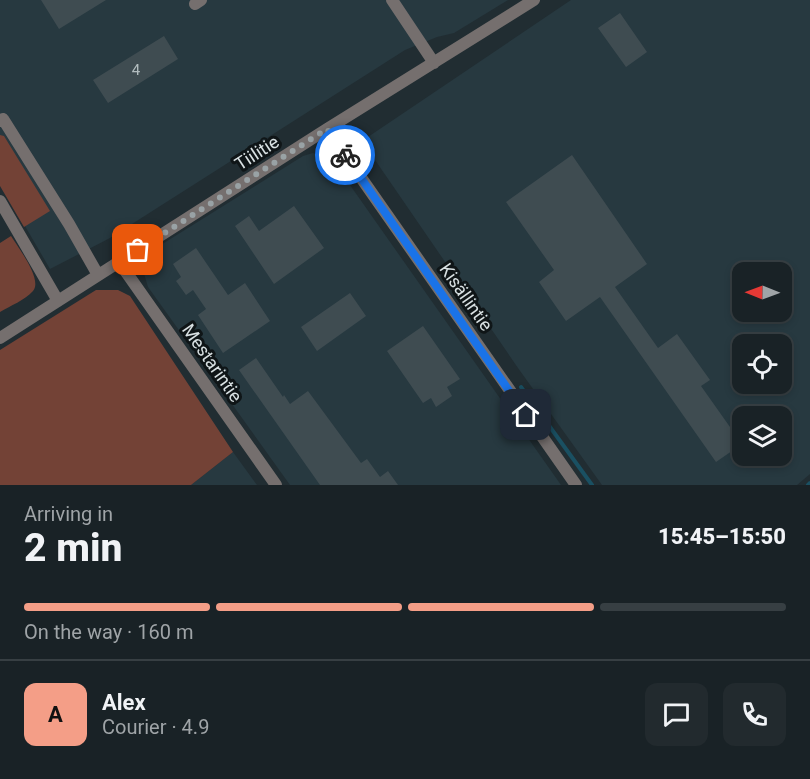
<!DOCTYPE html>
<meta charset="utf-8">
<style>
body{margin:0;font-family:Roboto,sans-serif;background:#222a2e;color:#f1f3f6;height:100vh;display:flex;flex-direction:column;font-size:22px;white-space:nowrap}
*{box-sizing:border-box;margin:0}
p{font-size:20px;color:#9fa4a7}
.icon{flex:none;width:33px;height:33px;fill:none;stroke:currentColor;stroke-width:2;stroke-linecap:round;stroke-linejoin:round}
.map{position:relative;height:485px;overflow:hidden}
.sheet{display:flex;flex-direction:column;background:#192226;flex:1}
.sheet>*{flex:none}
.needle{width:39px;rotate:271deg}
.buttons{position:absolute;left:732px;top:262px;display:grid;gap:12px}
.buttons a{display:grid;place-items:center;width:60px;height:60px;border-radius:12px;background:#192226;box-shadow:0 3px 9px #0003,0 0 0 2px #373f43;font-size:30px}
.pin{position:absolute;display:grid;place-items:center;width:51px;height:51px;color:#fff;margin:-26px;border-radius:12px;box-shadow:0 3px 9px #0006}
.courier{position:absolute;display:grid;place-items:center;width:60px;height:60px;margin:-30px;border:4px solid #1a73e8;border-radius:50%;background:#fff;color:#222;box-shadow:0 2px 8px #0007}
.head em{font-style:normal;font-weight:800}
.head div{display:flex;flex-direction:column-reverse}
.head{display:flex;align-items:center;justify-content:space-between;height:102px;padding:0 24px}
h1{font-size:39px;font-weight:800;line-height:45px}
.bar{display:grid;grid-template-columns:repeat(4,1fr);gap:9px 6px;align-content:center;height:72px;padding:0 24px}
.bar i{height:8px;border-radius:4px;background:#373f43}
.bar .selected{background:#f49e87}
.bar p{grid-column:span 4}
.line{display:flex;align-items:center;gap:15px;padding:0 24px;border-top:2px solid #373f43}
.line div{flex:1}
.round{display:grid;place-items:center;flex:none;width:63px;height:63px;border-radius:12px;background:#222a2e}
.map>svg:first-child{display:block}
.built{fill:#273940;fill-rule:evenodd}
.green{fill:#734236}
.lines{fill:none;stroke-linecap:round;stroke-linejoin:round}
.stream{stroke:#1a5062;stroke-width:4}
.building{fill:#3f4c51}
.street{stroke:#756f6e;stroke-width:12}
.done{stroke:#99a2a5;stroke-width:6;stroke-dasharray:0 10.8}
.route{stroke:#1a73e8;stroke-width:8}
.labels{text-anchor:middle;stroke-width:6;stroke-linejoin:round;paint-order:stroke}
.number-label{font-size:15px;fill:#b2bcbe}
.street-label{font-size:18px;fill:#d9e1e3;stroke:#0f1517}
</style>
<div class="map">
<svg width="810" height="485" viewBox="0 0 810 485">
<rect width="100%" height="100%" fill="#212d32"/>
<path class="built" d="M0 0H508L454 33 437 37 405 50 110 238 50 269 0 183Z
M571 0H810V474L797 485H602L518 368 362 141ZM742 273H782V312H742ZM742 345H782V384H742ZM742 417H782V456H742Z
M313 153 330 159 338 168 561 485H290L148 287 142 267 145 258 156 248 303 156Z
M233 452 257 485H191Z"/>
<path class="green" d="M0 135 4 136 50 211 24 227 0 186Z
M11 236C18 247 43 280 33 291 25 300 10 306 0 312V243Z
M96 290H118L130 296 233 452 191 485H0V350Z"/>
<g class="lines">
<path class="stream" d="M521 387 592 485
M808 485 810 483"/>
</g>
<path class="building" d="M41 0H106L59 29Z
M620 13 647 52 626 67 598 28Z
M164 36 178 59 108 103 93 80Z
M572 155 647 264 615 287 658 348 677 334 710 380 701 386 742 444 716 462 600 297 566 321 539 282 554 270 506 202Z
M294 206 324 248 274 284 235 226 249 216 259 231Z
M196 248 228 295 245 283 270 321 223 353 198 315 206 309 193 290 186 295 176 281 181 277 173 264Z
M350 293 366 316 317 351 301 327Z
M423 326 460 379 447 387 452 396 436 407 431 398 423 403 387 351Z
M256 358 283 397 284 395 290 404 308 391 361 463 367 459 380 477 388 471 398 485H320L239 370Z"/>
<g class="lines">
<path class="street" d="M392 0 434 63
M195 4 201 0
M0 121 3 119 69 224 98 275
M327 129 576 485
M0 201 58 301
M119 262 276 485
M0 338 327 129 534 0"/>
</g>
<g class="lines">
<path class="done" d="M138 250 327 129 345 155"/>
<path class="route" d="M345 155 526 415"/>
</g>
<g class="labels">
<g class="number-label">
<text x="136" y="75">4</text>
</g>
<g class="street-label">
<text transform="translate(257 153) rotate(-33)" y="6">Tiilitie</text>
<text transform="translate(466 297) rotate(55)" y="6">Kisällintie</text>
<text transform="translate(212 363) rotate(55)" y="6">Mestarintie</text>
</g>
</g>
</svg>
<div class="buttons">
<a><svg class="needle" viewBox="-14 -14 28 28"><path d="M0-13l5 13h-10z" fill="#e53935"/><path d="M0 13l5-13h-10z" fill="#9fa4a7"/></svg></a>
<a><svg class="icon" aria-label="locate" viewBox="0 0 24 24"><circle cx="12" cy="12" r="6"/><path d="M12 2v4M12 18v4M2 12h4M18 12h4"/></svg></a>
<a><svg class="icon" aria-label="layers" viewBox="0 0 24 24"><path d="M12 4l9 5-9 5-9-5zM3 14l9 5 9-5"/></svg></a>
</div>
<div class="pin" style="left:138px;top:250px;background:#ea580c"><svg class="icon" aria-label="bag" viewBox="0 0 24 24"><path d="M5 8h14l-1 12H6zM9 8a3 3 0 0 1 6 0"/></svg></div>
<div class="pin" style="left:526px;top:415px;background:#1f2937"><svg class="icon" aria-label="home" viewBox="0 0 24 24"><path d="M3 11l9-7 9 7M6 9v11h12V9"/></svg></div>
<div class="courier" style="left:345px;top:155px"><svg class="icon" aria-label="bike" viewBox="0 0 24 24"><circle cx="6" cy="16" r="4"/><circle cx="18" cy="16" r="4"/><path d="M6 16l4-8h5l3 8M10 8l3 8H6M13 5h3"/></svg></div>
</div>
<section class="sheet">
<div class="head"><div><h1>2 min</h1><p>Arriving in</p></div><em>15:45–15:50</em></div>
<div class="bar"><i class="selected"></i><i class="selected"></i><i class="selected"></i><i></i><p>On the way · 160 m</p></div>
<div class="line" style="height:108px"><b class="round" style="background:#f49e87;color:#111">A</b><div><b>Alex</b><p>Courier · 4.9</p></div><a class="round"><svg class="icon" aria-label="chat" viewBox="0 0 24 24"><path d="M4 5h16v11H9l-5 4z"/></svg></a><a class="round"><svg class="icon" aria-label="phone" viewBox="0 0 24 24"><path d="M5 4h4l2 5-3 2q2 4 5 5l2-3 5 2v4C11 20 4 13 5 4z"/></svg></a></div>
</section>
